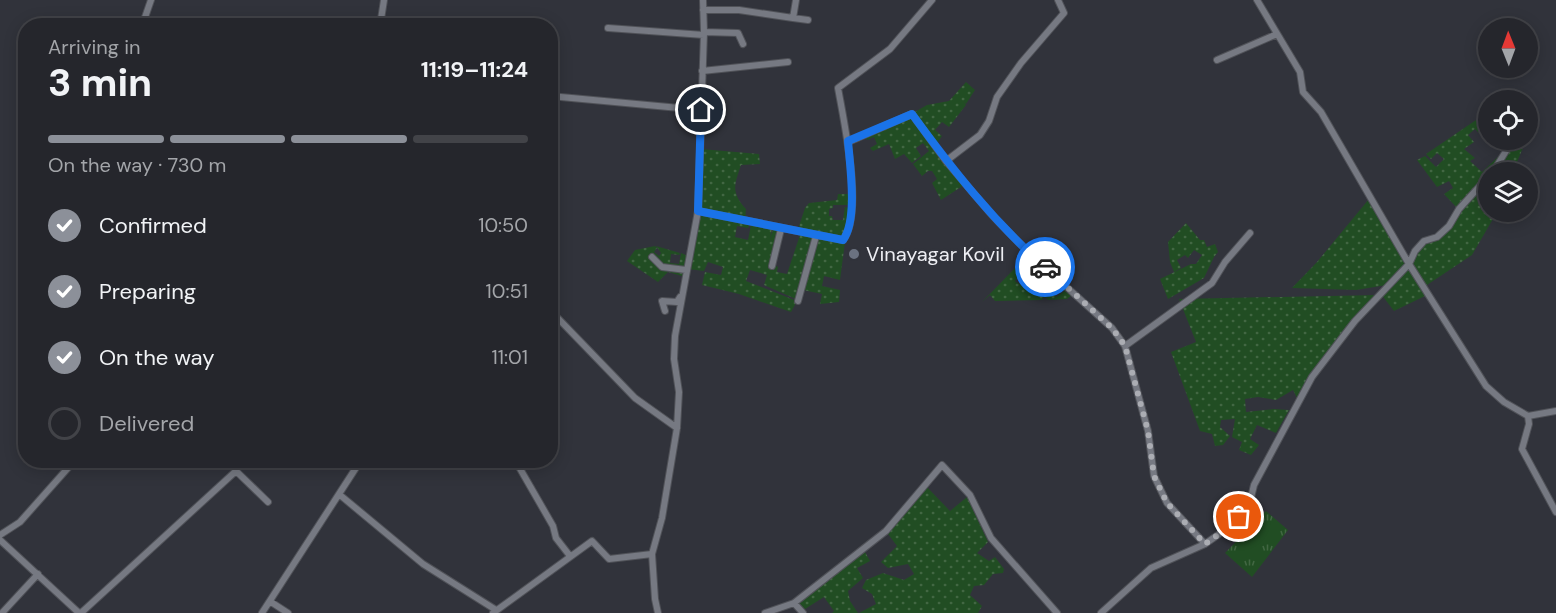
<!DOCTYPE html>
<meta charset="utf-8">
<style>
body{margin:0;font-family:"DM Sans",sans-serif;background:#2d2e34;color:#f1f3f6;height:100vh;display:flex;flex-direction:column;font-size:22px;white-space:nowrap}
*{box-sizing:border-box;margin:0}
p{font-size:20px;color:#a3a5a9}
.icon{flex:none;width:33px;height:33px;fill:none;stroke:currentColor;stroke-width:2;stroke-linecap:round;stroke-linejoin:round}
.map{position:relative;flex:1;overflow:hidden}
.side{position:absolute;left:18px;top:18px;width:540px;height:450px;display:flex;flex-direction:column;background:#25262c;border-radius:24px;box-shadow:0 3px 15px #0003,0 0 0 2px #424348}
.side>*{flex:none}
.needle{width:39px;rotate:359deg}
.controls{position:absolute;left:1478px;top:18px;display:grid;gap:12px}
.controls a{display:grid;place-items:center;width:60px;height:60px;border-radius:50%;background:#25262c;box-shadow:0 3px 15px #0003,0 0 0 2px #424348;font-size:30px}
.pin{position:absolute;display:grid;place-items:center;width:51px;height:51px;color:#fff;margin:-26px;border:3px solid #fff;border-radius:50%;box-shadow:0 2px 6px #0007}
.courier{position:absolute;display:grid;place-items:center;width:60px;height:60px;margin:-30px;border:4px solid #1a73e8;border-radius:50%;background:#fff;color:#222;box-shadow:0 2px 8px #0007}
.headline em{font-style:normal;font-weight:700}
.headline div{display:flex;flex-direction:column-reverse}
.headline{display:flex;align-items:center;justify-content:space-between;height:102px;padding:0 30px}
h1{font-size:39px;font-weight:700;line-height:45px}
.bar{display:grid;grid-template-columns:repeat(4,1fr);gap:9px 6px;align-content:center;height:72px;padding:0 30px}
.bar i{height:8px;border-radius:4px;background:#424348}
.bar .selected{background:#8c9099}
.bar p{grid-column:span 4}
ol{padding:0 30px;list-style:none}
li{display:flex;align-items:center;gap:18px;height:66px}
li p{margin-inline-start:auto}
li .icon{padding:6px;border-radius:50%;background:#8c9099;color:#fff;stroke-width:4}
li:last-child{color:#a3a5a9}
li i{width:33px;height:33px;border:3px solid #424348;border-radius:50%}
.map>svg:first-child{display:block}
.grass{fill:url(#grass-dots)}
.park{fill:url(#park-tufts)}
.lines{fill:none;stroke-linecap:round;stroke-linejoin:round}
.minor-casing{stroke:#505258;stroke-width:8}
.minor{stroke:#767982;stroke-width:6}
.done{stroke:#abadb3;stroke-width:6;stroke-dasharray:0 10.8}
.route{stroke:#1a73e8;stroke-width:8}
.worship-dot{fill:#6b7280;stroke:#31333b;stroke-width:2}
.labels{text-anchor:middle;stroke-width:4.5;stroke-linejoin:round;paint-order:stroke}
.poi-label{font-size:20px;fill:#edeef3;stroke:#31333b;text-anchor:start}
</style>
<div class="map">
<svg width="1556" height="613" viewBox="0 0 1556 613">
<defs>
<pattern id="grass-dots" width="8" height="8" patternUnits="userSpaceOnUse" patternTransform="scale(1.5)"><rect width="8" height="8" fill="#214d23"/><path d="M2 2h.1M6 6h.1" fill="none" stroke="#426743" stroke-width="1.8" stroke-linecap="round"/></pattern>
<pattern id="park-tufts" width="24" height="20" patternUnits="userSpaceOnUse" patternTransform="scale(1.5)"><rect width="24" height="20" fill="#214d23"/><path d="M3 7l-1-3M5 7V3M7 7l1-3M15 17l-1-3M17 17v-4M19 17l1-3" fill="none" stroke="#426743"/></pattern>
</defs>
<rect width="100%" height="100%" fill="#31333b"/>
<path class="grass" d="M966 82 975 90 966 104 964 102 966 105 949 127 942 122 935 130 942 136 936 145 913 113 927 105 949 101Z
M911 115 964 185 941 200 932 183 937 179 932 171H928L922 176 913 164 929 151 923 143 916 148 921 156 912 163 904 154 895 159 889 144 873 151 870 148 877 144 874 137 867 140 865 136Z
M1479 118H1488V122H1482L1487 131 1481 135 1475 129 1468 135 1474 142 1464 149 1475 158 1470 161 1482 172 1503 152 1491 172H1488V176L1458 209 1444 194 1453 188 1449 181 1437 187 1417 160 1425 156 1436 167 1444 159 1437 153 1431 159 1426 154Z
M1497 140H1526L1513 172H1494L1508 151Z
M701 149 759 154 760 164 741 165C734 186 731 192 746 209L745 221 699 211Z
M1488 179V212H1497L1472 255 1424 287 1409 261 1424 242 1437 238Z
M838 194H851L850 205H833V208L829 209V216H832L833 220H843L845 207 850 208 846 235 842 240 797 232 805 208 809 203 837 200Z
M1369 199 1406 262 1387 285 1356 290 1292 288 1317 262Z
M698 213 750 224 748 228 737 226 735 237 748 240 751 225 772 228 770 239 773 229 779 230 774 265 778 267 777 272 787 274 800 235 814 237 798 300 764 285 767 275 750 270 746 281 797 301 791 312 739 294 702 285 705 272 721 275 723 267 708 262 704 271 688 269Z
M1186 223 1200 240H1204L1207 247 1215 244 1218 252 1214 257 1204 278 1168 299 1160 279 1191 264H1196L1202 255 1194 250 1188 258 1185 255 1177 260 1181 268 1174 272 1170 262 1168 242Z
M817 237 845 242 840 280 824 276 822 286 840 290 839 302 820 304 822 294 803 290Z
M655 246 657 248 654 252 659 256 661 253 656 246 680 253 679 255 671 254 670 263 679 264 681 253 688 256 686 269 662 268 686 271 685 277 668 272 658 282 627 261 635 250Z
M1023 260 1028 264 1020 272 1021 274 1015 281 1022 286 1035 271 1029 265 1033 261 1045 271 1034 280 1041 289 1054 278 1066 289 1063 291 1061 288 1054 293 1056 297 1066 290 1072 295 1067 299 1048 300 1044 297 1042 300 995 301 990 295 982 302Z
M1407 264 1427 295 1394 311 1381 294Z
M1377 295C1346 326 1317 360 1298 400L1293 390 1276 400 1258 397 1245 399 1246 412 1274 409 1289 410 1276 433 1257 425 1250 439 1259 445 1251 455 1239 450 1242 442 1232 437 1235 419 1221 420 1220 427 1230 436 1223 445 1215 446 1212 434 1200 431 1171 352 1196 342 1179 299Z
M926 486 950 511 967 497 988 542 977 553 989 561 995 557 1004 569 1003 573 993 574 984 585 974 586 970 595 982 606 978 613H859L876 604 872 594 862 588 866 580 883 573 904 580 914 574 908 564 888 568 881 562 897 546 888 534 915 502Z
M865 552 870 561 857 568 863 578 848 591 850 601 858 613H832L834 611 824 597 805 609 799 603Z"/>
<path class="park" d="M1266 511 1288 530 1252 577 1225 553Z"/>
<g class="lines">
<g class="minor-casing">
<path id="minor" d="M796 0 793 18 808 20
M1257 0 1300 72 1303 92 1321 112 1409 264 1486 386 1504 402 1528 416 1529 424 1522 449 1556 512
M703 10H739L793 18
M142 26 151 0
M380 26 384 0
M608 28 704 35
M704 32 738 33 743 44
M1217 60 1277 34
M702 71 788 62
M550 96 701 110
M1483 123 1488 129
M848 142 912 114 946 161 992 215 1031 255 1112 328 1125 346 1148 431 1154 476 1167 503 1205 544
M946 161 980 135 989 121 997 97 1021 63 1064 13 1058 0
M1493 172 1506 151 1497 140
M698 211 843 240C864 213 844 122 838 88L890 49 932 0
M652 257 662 267 686 270
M772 266 781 229
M798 301 816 236
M550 310 635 398 677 428
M665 311 662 301 677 302 680 297
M1125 346 1212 283 1225 262 1250 233
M1528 416 1556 411
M515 460 553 526 556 538 570 556
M340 495 423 564 496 610
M0 535 20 522 75 460
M0 540 79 613
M271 602 288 613
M794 603 803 613
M2 613 38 574
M81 613 236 471 268 502
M262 613 361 460
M493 613 592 541 609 559 652 554
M658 613 655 599 652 554 662 518 677 428 679 392 674 359 675 336 698 211 704 32 703 0
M765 613 794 603 886 531 942 465 970 495 991 538 1057 613
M1101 613 1151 568 1205 544 1229 527 1249 506 1254 485 1312 377 1355 321 1409 264 1415 251 1424 241 1437 237 1449 226 1459 209 1488 177"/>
</g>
<use href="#minor" class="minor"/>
</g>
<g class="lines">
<path class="done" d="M1045 267 1112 328 1125 346 1148 431 1154 476 1167 503 1205 544 1229 527 1239 517"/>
<path class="route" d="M701 110 698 211 843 240C858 220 850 166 848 141L912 114C952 169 994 222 1045 267"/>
</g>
<circle class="worship-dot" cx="854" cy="254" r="6"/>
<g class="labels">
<g class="poi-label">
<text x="866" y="261">Vinayagar Kovil</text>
</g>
</g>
</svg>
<div class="controls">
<a><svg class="needle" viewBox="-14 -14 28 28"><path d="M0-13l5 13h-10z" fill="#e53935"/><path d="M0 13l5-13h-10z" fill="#a3a5a9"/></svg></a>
<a><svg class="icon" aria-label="locate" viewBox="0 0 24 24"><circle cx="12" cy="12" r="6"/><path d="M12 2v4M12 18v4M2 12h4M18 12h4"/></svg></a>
<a><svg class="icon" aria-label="layers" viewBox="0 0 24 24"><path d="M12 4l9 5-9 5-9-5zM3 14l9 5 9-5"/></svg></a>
</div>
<div class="pin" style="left:1239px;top:517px;background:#ea580c"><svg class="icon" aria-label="bag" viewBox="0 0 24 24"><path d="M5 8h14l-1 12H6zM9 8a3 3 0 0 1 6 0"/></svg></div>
<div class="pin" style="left:701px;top:110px;background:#1f2937"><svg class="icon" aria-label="home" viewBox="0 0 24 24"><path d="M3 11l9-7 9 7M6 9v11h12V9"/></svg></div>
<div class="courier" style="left:1045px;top:267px"><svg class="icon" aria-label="car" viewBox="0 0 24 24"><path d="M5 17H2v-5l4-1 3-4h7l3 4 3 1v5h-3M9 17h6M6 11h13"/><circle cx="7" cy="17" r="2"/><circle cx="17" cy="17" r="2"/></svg></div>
<section class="side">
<div class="headline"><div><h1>3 min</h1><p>Arriving in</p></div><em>11:19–11:24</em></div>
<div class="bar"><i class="selected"></i><i class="selected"></i><i class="selected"></i><i></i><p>On the way · 730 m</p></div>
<ol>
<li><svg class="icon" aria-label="check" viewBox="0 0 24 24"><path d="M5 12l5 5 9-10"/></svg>Confirmed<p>10:50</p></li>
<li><svg class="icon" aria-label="check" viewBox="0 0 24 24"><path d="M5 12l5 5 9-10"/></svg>Preparing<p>10:51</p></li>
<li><svg class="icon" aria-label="check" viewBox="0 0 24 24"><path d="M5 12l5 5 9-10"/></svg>On the way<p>11:01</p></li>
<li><i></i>Delivered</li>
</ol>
</section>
</div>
